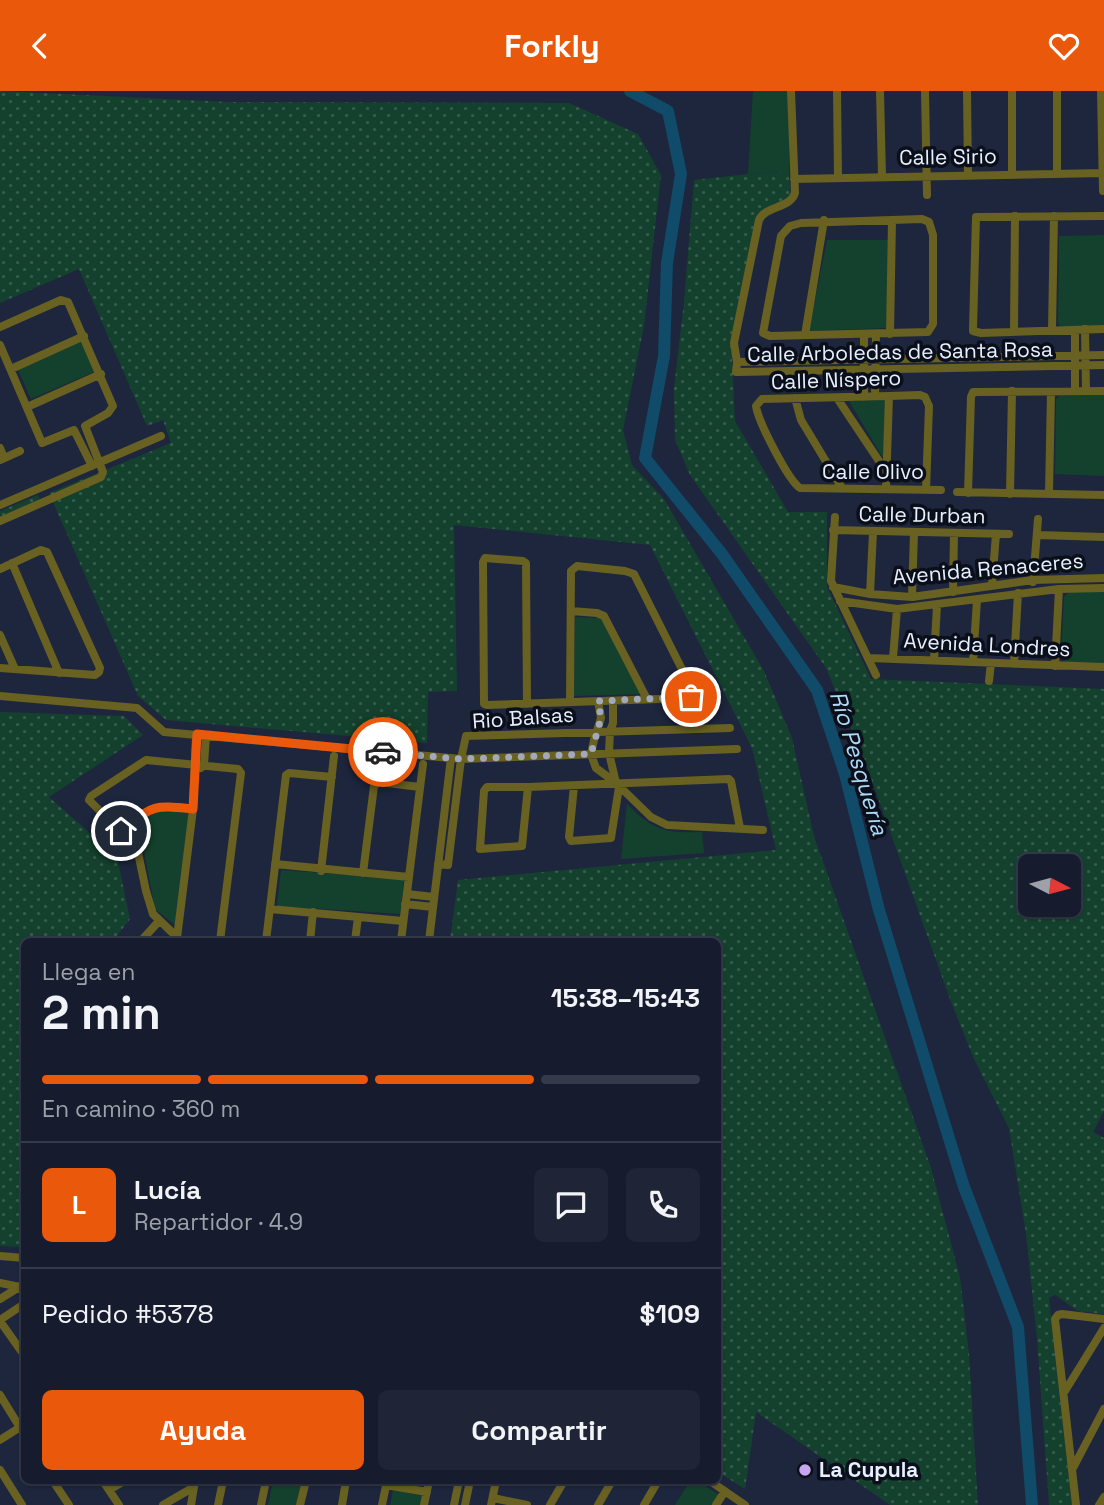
<!DOCTYPE html>
<html lang="es">
<meta charset="utf-8">
<style>
body{margin:0;font-family:"Space Grotesk",sans-serif;background:#1f2536;color:#f1f3f6;height:100vh;display:flex;flex-direction:column;font-size:26px;white-space:nowrap}
*{box-sizing:border-box;margin:0}
p{font-size:23px;color:#9ea1aa}
.icon{flex:none;width:38px;height:38px;fill:none;stroke:currentColor;stroke-width:2;stroke-linecap:round;stroke-linejoin:round}
.map{position:relative;flex:1;overflow:hidden}
.sheet{position:absolute;left:21px;top:847px;width:700px;height:546px;display:flex;flex-direction:column;background:#161c2e;border-radius:10px;box-shadow:0 2px 5px #0004,0 0 0 2px #353a4a}
.sheet>*{flex:none}
.needle{width:46px;rotate:96deg}
.buttons{position:absolute;left:1018px;top:763px;display:grid;gap:14px}
.buttons a{display:grid;place-items:center;width:63px;height:63px;border-radius:10px;background:#161c2e;box-shadow:0 2px 5px #0004,0 0 0 2px #353a4a;font-size:35px}
.pin{position:absolute;display:grid;place-items:center;width:60px;height:60px;color:#fff;margin:-30px;border:4px solid #fff;border-radius:50%;box-shadow:0 2px 7px #0007}
.courier{position:absolute;display:grid;place-items:center;width:70px;height:70px;margin:-35px;border:5px solid #ea580c;border-radius:50%;background:#fff;color:#222;box-shadow:0 2px 9px #0007}
.headline em{font-style:normal;font-weight:800}
.headline div{display:flex;flex-direction:column-reverse}
.headline{display:flex;align-items:center;justify-content:space-between;height:119px;padding:0 21px}
h1{font-size:46px;font-weight:800;line-height:52px}
.bar{display:grid;grid-template-columns:repeat(4,1fr);gap:10px 7px;align-content:center;height:84px;padding:0 21px}
.bar i{height:9px;border-radius:5px;background:#353a4a}
.bar .on{background:#ea580c}
.bar p{grid-column:span 4}
.line{display:flex;align-items:center;gap:18px;padding:0 21px;border-top:2px solid #353a4a}
.line div{flex:1}
.round{display:grid;place-items:center;flex:none;width:74px;height:74px;border-radius:10px;background:#1f2536}
.button{display:flex;gap:14px;margin-top:auto;padding:14px 21px}
.button a{flex:1;height:80px;border-radius:10px;background:#ea580c;color:#fff;font-size:28px;font-weight:800;line-height:80px;text-align:center}
.button a+a{background:#1f2536;color:#f1f3f6}
header{display:flex;justify-content:space-between;align-items:center;height:91px;padding:0 21px;background:#ea580c;color:#fff;font-size:32px;font-weight:800}
.map>svg:first-child{display:block}
.grass{fill:url(#grass-dots);fill-rule:evenodd}
.green{fill:#14412d}
.lines{fill:none;stroke-linecap:round;stroke-linejoin:round}
.river{stroke:#104b69;stroke-width:12}
.minor{stroke:#686121;stroke-width:8}
.done{stroke:#a1a9ba;stroke-width:7;stroke-dasharray:0 12.6}
.route{stroke:#ea580c;stroke-width:9}
.poi-dot{fill:#c6a6f0;stroke:#0b0f1a;stroke-width:2.5}
.labels{text-anchor:middle;stroke-width:7;stroke-linejoin:round;paint-order:stroke}
.street-label{font-size:21px;fill:#e8effe;stroke:#0b0f1a}
.poi-label{font-size:21px;font-weight:bold;fill:#e8effe;stroke:#0b0f1a;text-anchor:start}
.water-label{font-size:23px;font-style:italic;fill:#acdaf8;stroke:#0b0f1a}
</style>
<header><svg class="icon" aria-label="back" viewBox="0 0 24 24"><path d="M15 5l-7 7 7 7"/></svg>Forkly<svg class="icon" aria-label="heart" viewBox="0 0 24 24"><path d="M12 20l-8-8c-3-5 5-10 8-4 3-6 11-1 8 4z"/></svg></header>
<div class="map">
<svg width="1104" height="1414" viewBox="0 0 1104 1414">
<defs>
<pattern id="grass-dots" width="8" height="8" patternUnits="userSpaceOnUse" patternTransform="scale(1.75)"><rect width="8" height="8" fill="#14412d"/><path d="M2 2h.1M6 6h.1" fill="none" stroke="#365d4c" stroke-width="1.8" stroke-linecap="round"/></pattern>
</defs>
<rect width="100%" height="100%" fill="#1d263d"/>
<path class="grass" d="M0 0 229 11 569 12 638 43 661 84 644 235 623 339 632 374 664 408 764 580 792 647 814 745 931 1077 960 1186 969 1263 978 1414H890L756 1321 745 1398 718 1381V850H450L458 789 776 759 752 657 650 454 454 434 457 600 428 601 427 652 166 629 138 605 49 402 171 352 163 329 147 335 79 178 0 212Z
M789 81 791 113 762 129 732 270 735 330 788 421H827V496L871 588 1104 598V1020L1093 1041 1104 1047V1223L1078 1220 1055 1204 1049 1207 1072 1414H1049L1037 1247 1026 1143 1009 1037 974 968 951 911 867 676 826 577 690 384 675 349 674 297 684 211 694 89 748 83ZM1031 775H1069V814H1031Z
M38 404 41 411 0 428V420Z
M0 621 124 625 143 644 49 706 117 766 130 828 113 850H24V1156L0 1155Z"/>
<path class="green" d="M753 0H789V81L748 83Z
M1104 144V233L1102 235 1062 237 1058 232 1059 145Z
M827 149H888L887 237 809 240Z
M83 250 96 280 31 308 18 279Z
M1104 304V385L1055 383 1056 308 1060 305Z
M886 309 883 367 849 310Z
M1069 501H1104V572L1066 571 1061 565 1064 506Z
M575 526 601 527 642 603 574 605Z
M627 713C654 740 665 742 702 741L704 762 621 768Z
M158 719 189 721 175 834 155 818 142 750 131 739Z
M281 779 404 788 401 823 277 815Z
M273 1390H302L297 1414H268Z
M690 1390H698L719 1404 713 1414H675Z
M393 1399 423 1404 421 1414H390Z"/>
<g class="lines">
<path class="river" d="M630 0 668 20 681 83 667 172 664 265 645 367 722 463 817 599 845 683 879 819 964 1096 1018 1236 1032 1414"/>
<path class="minor" d="M791 0 795 102C790 118 766 114 759 129L734 252 737 271 736 281 1104 274
M837 0 838 86
M880 0 882 85
M925 0 927 104
M967 0 968 83
M1012 0V82
M1057 0V82
M1101 0 1103 100
M794 88 1103 82
M1104 125 976 126 973 238V240L981 242 1104 238
M922 128 929 131 933 144V233L928 241 770 245 763 242 781 145 790 135 801 132Z
M0 236 61 209 68 211 113 315 108 322 85 335 103 381 101 386 0 430
M1085 238 1086 300
M1014 239 1015 125
M1052 239 1054 125
M1075 239V300
M890 243 892 129
M805 244 824 129
M0 254 42 352 74 339 92 375
M737 271 1104 264
M11 278 84 245
M875 305 876 244
M864 306V244
M795 307 801 329 842 397
M837 307 887 382
M27 316 101 283
M0 357 4 367
M0 369 20 360
M886 397 889 305
M926 399 929 315 925 306 920 304 889 305 762 308 756 315C758 330 788 389 800 397L941 399
M957 401 1104 404
M968 402 971 306 973 301 1104 300
M1049 402 1051 301
M1010 403 1012 300
M0 414 161 345
M835 426 831 490 876 584
M833 439 1009 443
M1037 444 1104 446
M12 472 59 582
M0 478 41 459 47 461 100 577 99 581 95 584 0 577
M1033 491 1038 428
M992 494 996 443
M833 496 870 503 912 506 1033 489 1104 487
M953 501 954 442
M870 503 873 441
M912 506 914 441
M840 510 897 518 1059 498 1104 497
M571 520 597 522 604 525 647 608
M0 544 15 578
M869 567 1104 576
M893 567 897 518
M934 569 937 514
M973 571 977 509
M1014 573 1018 502
M1055 575 1059 498
M989 590 991 572
M0 605 137 617 164 641 461 668 737 658
M598 610 601 627 594 649 591 663 593 669 596 677 616 692 651 726 667 734 763 739
M613 610V632L610 640 609 662 616 692
M527 613 526 472 523 470 485 467 483 471 484 613 487 614 688 607 694 602 634 483 625 480 577 475 571 480 570 610
M201 677 204 674 206 644
M574 695 569 746 571 750 611 747 619 696
M528 696 522 755 480 758 484 700 487 696H528L729 688 731 690 740 737
M121 740C154 714 151 714 193 718
M275 773 409 786
M438 773 448 774 461 668 466 645 730 637
M321 780 334 665
M363 782 374 695 379 691 420 696
M407 803 434 806
M405 813 433 816
M270 818 403 830
M177 847 193 718 196 644
M141 850 159 830
M181 850 153 823 146 800 137 757 89 709 91 705 146 669 238 678 241 682 220 850
M266 850 286 684 289 682 332 686
M310 850 313 821
M355 850 358 826
M401 850 423 673
M429 850 451 667
M0 1165 24 1167
M0 1192 20 1196 24 1202
M0 1208 24 1193
M0 1229 24 1213
M0 1230 24 1264
M1065 1300 1104 1237
M0 1304 24 1343
M0 1349 22 1335
M1073 1377 1104 1318
M0 1379 22 1414
M53 1390 69 1414
M103 1390 119 1414
M710 1390 745 1414
M386 1394 427 1401
M109 1399 124 1390
M493 1407 527 1414
M163 1414 194 1396
M191 1414 195 1390
M218 1414 223 1390
M261 1414 266 1390
M300 1414 306 1390
M342 1414 346 1390
M382 1414 387 1390
M424 1414 429 1390
M454 1414 459 1390
M465 1414 470 1390
M491 1414 496 1390
M550 1414 564 1390
M598 1414 612 1390
M644 1414 658 1390
M716 1414 725 1400
M1076 1414 1055 1228 1058 1224 1062 1223 1104 1228
M1099 1414 1104 1406"/>
</g>
<g class="lines">
<path class="done" d="M383 661 461 668 591 663 601 627 598 610 691 606"/>
<path class="route" d="M121 740C154 714 151 714 193 718L197 643 383 661"/>
</g>
<circle class="poi-dot" cx="805" cy="1379" r="7"/>
<g class="labels">
<g class="street-label">
<text transform="translate(948 66) rotate(-1)" y="7">Calle Sirio</text>
<text transform="translate(900 261) rotate(-1)" y="7">Calle Arboledas de Santa Rosa</text>
<text transform="translate(836 289) rotate(-2)" y="7">Calle Níspero</text>
<text x="873" y="388">Calle Olivo</text>
<text transform="translate(922 424) rotate(1)" y="7">Calle Durban</text>
<text transform="translate(988 478) rotate(-5)" y="7">Avenida Renaceres</text>
<text transform="translate(987 554) rotate(3)" y="7">Avenida Londres</text>
<text transform="translate(523 627) rotate(-4)" y="7">Rio Balsas</text>
</g>
<g class="poi-label">
<text x="819" y="1386">La Cupula</text>
</g>
<g class="water-label">
<text transform="translate(859 672) rotate(73)" y="8">Río Pesquería</text>
</g>
</g>
</svg>
<div class="buttons">
<a><svg class="needle" viewBox="-14 -14 28 28"><path d="M0-13l5 13h-10z" fill="#e53935"/><path d="M0 13l5-13h-10z" fill="#9ea1aa"/></svg></a>
</div>
<div class="pin" style="left:691px;top:606px;background:#ea580c"><svg class="icon" aria-label="bag" viewBox="0 0 24 24"><path d="M5 8h14l-1 12H6zM9 8a3 3 0 0 1 6 0"/></svg></div>
<div class="pin" style="left:121px;top:740px;background:#1f2937"><svg class="icon" aria-label="home" viewBox="0 0 24 24"><path d="M3 11l9-7 9 7M6 9v11h12V9"/></svg></div>
<div class="courier" style="left:383px;top:661px"><svg class="icon" aria-label="car" viewBox="0 0 24 24"><path d="M5 17H2v-5l4-1 3-4h7l3 4 3 1v5h-3M9 17h6M6 11h13"/><circle cx="7" cy="17" r="2"/><circle cx="17" cy="17" r="2"/></svg></div>
<section class="sheet">
<div class="headline"><div><h1>2 min</h1><p>Llega en</p></div><em>15:38–15:43</em></div>
<div class="bar"><i class="on"></i><i class="on"></i><i class="on"></i><i></i><p>En camino · 360 m</p></div>
<div class="line" style="height:126px"><b class="round" style="background:#ea580c;color:#fff">L</b><div><b>Lucía</b><p>Repartidor · 4.9</p></div><a class="round"><svg class="icon" aria-label="chat" viewBox="0 0 24 24"><path d="M4 5h16v11H9l-5 4z"/></svg></a><a class="round"><svg class="icon" aria-label="phone" viewBox="0 0 24 24"><path d="M5 4h4l2 5-3 2q2 4 5 5l2-3 5 2v4C11 20 4 13 5 4z"/></svg></a></div>
<div class="line" style="height:91px"><div>Pedido #5378</div><b>$109</b></div>
<div class="button"><a>Ayuda</a><a>Compartir</a></div>
</section>
</div>
